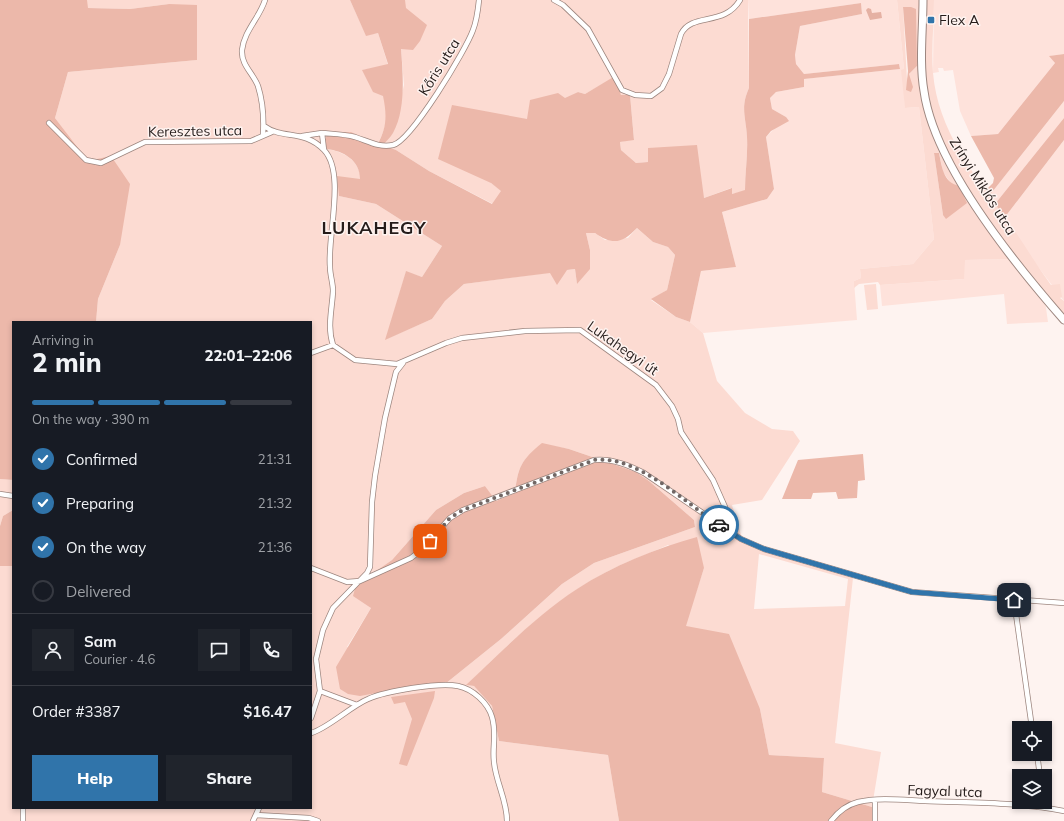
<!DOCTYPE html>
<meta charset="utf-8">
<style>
body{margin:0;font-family:Mulish,sans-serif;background:#20242c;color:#f1f3f6;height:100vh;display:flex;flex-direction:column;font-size:15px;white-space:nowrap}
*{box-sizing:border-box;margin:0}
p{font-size:13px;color:#9ea1a6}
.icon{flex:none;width:22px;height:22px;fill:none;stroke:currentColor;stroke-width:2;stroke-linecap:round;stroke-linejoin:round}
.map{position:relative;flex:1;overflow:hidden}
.details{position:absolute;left:12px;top:321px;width:300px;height:488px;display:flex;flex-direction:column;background:#171b24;border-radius:0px;box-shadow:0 2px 6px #0003}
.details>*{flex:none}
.buttons{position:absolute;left:1012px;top:721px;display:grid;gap:8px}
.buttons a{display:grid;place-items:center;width:40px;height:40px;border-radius:0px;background:#171b24;box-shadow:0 2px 6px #0003;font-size:20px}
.pin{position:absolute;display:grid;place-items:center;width:34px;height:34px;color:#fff;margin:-17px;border-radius:8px;box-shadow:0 2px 6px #0006}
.courier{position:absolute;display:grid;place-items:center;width:40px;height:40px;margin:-20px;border:3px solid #3074aa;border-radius:50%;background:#fff;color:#222;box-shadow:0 1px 5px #0007}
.summary em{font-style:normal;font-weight:800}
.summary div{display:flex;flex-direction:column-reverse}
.summary{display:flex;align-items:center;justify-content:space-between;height:68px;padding:0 20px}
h1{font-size:26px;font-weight:800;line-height:30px}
.bar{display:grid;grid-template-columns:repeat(4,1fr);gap:6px 4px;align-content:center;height:48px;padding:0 20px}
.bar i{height:5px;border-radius:3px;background:#363941}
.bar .current{background:#3074aa}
.bar p{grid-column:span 4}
.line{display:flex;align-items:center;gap:10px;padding:0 20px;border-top:1px solid #363941}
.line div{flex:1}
.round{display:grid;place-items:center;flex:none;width:42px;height:42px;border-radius:0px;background:#20242c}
ol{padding:0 20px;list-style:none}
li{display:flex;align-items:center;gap:12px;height:44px}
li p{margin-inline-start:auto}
li .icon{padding:4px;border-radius:50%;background:#3074aa;color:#fff;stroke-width:4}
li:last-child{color:#9ea1a6}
li i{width:22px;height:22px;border:2px solid #363941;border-radius:50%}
.primary-button{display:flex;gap:8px;margin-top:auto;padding:8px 20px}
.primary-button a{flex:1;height:46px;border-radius:0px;background:#3074aa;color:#fff;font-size:16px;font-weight:800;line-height:46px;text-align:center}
.primary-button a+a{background:#20242c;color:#f1f3f6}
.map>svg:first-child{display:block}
.built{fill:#fee2db}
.green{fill:#fcdbd2;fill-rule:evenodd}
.forest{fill:#ecb8aa}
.water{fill:#e5b1a3}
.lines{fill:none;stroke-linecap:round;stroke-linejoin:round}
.street-casing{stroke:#9d867f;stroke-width:6}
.secondary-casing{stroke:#9d867f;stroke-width:9}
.street{stroke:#fff;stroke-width:4.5}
.secondary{stroke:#fff;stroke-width:7}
.done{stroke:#716765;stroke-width:4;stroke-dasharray:0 7.2}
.route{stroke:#3074aa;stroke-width:5}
.poi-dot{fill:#3074aa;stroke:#fef3f0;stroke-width:1.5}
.labels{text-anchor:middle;stroke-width:3;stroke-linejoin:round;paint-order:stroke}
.poi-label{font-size:14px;fill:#251c1a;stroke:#fef3f0;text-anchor:start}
.street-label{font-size:14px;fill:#251c1a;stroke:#fef3f0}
.district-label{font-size:18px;font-weight:bold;letter-spacing:1px;fill:#251c1a;stroke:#fef3f0}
</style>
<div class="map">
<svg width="1064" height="821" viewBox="0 0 1064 821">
<rect width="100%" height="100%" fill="#fef3f0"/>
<path class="built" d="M748 0H897L904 69 905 108 919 107 934 239 913 264 860 269 861 278 854 281 857 320 703 333 690 322 701 271 736 267 722 212 767 199 774 189 766 137 786 117 772 109 770 98 776 92 804 87 803 79 900 69 899 64 804 74 796 64 795 55 800 26 862 14 861 3 749 19Z
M934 0H1064V54L1050 56 1055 63 998 134 971 136 960 111 953 70 944 71 943 68H938L939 72 933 73Z
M1064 101V118L995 204 989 196Z
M1064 140V301L1029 255 1005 217Z
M1012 259 1045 301 1048 322 1007 324 1004 294 882 306 880 285 964 279V260Z"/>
<path class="green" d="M87 0H350L366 35 378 33 388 65 363 70C369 78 377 86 383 95 392 110 385 131 377 145L327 149C344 152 359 160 361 179L339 196 376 204 442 246 422 277 406 272 386 339 432 319 445 301 464 284 575 269 577 284 590 250 586 233H595L605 240 628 238 637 228 653 242 668 247 675 255 667 290 651 300 676 317 690 322 703 333 717 381 745 413 772 429 793 431 800 441 762 500 732 505 742 538 853 578 835 743 881 752 872 807 822 792 824 758 769 755 760 709 685 626 704 568 668 545C646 555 622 563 601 575 551 602 507 645 467 685L474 686 492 706 499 741 608 755 619 821H0V566H13V808H311V322H96L98 299 120 245 88 162 55 118 68 72 197 60 169 4 130 9 87 8ZM542 444 569 449 636 472 649 481 694 520 695 527 594 563 562 584 501 639 445 684 431 683 347 647 371 608 357 585 392 560 436 510 464 493 485 486 495 501 515 493C518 467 521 460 542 444ZM759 554 848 579 845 606 754 609Z
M405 0H748L749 88C740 108 746 117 747 137 748 155 745 173 745 191L732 194 731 188 704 198 648 148 649 162 636 163 621 150 620 142 634 139 630 95H621L615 77 585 94 578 92 528 119 491 183 502 191 493 204 429 171 396 150 382 145 392 134 404 85 401 49Z
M897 0H934C934 24 931 49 933 73 938 130 973 173 1005 217 1021 239 1035 263 1051 285L1060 284 1062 297 1060 298 1064 301V321L1012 259 965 260 964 279 880 285 878 282 859 284 854 288V281L861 278 860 269 913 264 934 239 919 107 905 108 901 70 904 69ZM903 7H910L917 66 909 74 907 80ZM934 153H939L943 172 952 185 943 215Z
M876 284 878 309 867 310 864 285Z
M0 479 13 480V510L3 516 0 526Z"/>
<path class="forest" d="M0 0H87L88 8 130 9 169 4 197 5V60L68 72 55 118 88 161 111 156 130 184 120 245 98 299 96 322H13V480L0 479Z
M350 0H405L406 8 427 25 420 41 413 50 401 49C403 74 406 110 393 133 390 138 386 141 383 145L396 150 429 171 492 204 501 191 491 183 438 159 452 105 527 119 530 100 558 93 565 98 578 92 585 94 615 76 621 95H630L634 140 620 142 621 150 636 163 648 162V148L697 145 704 198 732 188V194L745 190C745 173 748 155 747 137 746 117 740 108 749 88V19L861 3 862 14 800 26 795 55 796 64 804 74 899 64 900 69 804 79V87L776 92 770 98 772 109 786 117 789 121 771 131 766 137 774 189 767 199 722 212 736 267 701 271 690 322 676 317 651 299 667 290 675 255 668 247 653 242 637 228C622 244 612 245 595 233H586L590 250V269L577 284 575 269 567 270 557 285 550 273 464 284 445 301 432 319 385 340 406 271 422 277 442 246 376 204 339 196 337 176 360 179C360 160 343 151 327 149L324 142 328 133 351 132 377 145C387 128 387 115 383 96L373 92 362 70 388 64 378 33 366 36Z
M903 7H911L916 9 917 66 909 74 913 87 911 92 906 90 908 71Z
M1064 54V101L989 196 985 191 993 183 994 178 971 136 998 134 1055 63 1049 56Z
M1064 118V140L1005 217 995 204Z
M934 153H939C942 167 943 182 959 186L967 203 946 219 943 215Z
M542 443 569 449 636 472 649 481 694 520 695 527 594 563 562 584 501 639 445 684 431 683 360 696 348 694 340 689 336 667 371 608 353 596 356 585 392 560 436 510 464 493 485 486 496 501 515 493C518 467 521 460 542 443Z
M863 454 865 480 858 481 857 498 838 499 836 492 813 493 811 499H782L798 460Z
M13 510V566H0V526L3 516Z
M697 537 704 568 686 626 729 634 760 709 769 755 824 758 822 792 872 807V821H619L608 755 499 741 492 706 474 686 466 685C501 652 537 615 577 589 612 566 657 548 697 537Z
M435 691 434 698 407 766 399 764 412 719 405 702 394 704 391 697Z"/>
<path class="water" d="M868 8 871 9 872 13 881 12 882 18 870 20 866 10Z"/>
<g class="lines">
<g class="street-casing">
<path id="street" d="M554 0 563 5 588 29 622 90 635 95 651 96 662 88 669 74 681 34C692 12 724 27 740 0
M49 123 86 160 101 163 145 142 251 141 272 132
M264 126C283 140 304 129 324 150 346 173 327 237 330 267 330 275 333 283 333 291 332 310 327 327 333 345L355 360 397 364 446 343 462 338 525 331 580 330 656 385 672 406 678 419 681 432 713 480 725 507 731 533
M263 135C264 119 263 102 258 86 253 73 241 65 242 50 244 31 260 17 265 0
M302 136 322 133
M324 150 322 133C333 134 344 134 355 137 368 141 379 148 393 145 411 141 466 50 473 30 477 20 478 10 479 0
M311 353 333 345
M0 494 13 496
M311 568 347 582 360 581 411 558 420 551 450 518 463 510 594 460C612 458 629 465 644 473L741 539 764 549 912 592 1064 603
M1014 600 1032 728
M320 691 357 705
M311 718 320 691 316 659 323 630 333 608 367 573 370 567 372 502 375 476 385 418 396 372 403 363
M311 733C327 729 351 706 368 699 386 691 439 682 458 686 473 689 488 703 492 717 497 734 492 747 494 762 496 783 507 800 507 821
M1037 754 1040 776
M256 815 309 818 318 821
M23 821V808
M253 821 259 808
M831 821C838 812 846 805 858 802 879 797 903 800 925 801 971 803 1018 802 1064 811
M875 821V800"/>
</g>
<g class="secondary-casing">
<path id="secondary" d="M923 0C923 30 919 62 924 91 934 165 1015 264 1064 320"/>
</g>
<use href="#street" class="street"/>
<use href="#secondary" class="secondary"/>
</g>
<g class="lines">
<path class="done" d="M430 541 450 518 463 510 594 460C638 455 684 502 719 525"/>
<path class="route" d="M719 525 741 539 764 549 912 592 1014 600"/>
</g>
<rect class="poi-dot" x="927" y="16" width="8" height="8" rx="2"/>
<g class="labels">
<g class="poi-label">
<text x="939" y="25">Flex A</text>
</g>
<g class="street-label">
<text transform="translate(439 67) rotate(-58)" y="5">Kőris utca</text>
<text transform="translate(195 131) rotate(-1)" y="5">Keresztes utca</text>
<text transform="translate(983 186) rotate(58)" y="5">Zrínyi Miklós utca</text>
<text transform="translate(623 348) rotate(35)" y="5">Lukahegyi út</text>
<text transform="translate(945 791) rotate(2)" y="5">Fagyal utca</text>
</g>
<g class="district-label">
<text x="374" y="234">LUKAHEGY</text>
</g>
</g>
</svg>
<div class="buttons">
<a><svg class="icon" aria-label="locate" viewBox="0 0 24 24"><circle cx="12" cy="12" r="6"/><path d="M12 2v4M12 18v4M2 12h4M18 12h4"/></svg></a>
<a><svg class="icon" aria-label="layers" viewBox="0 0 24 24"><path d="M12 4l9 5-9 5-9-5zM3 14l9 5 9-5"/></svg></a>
</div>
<div class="pin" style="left:430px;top:541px;background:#ea580c"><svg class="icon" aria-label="bag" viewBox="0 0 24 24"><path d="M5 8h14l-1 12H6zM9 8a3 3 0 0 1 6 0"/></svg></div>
<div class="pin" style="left:1014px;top:600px;background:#1f2937"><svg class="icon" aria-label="home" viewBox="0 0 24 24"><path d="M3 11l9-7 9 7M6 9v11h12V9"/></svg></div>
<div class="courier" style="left:719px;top:525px"><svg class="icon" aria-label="car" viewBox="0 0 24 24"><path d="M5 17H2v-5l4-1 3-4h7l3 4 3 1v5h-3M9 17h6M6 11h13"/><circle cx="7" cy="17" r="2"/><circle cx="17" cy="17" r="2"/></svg></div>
<section class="details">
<div class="summary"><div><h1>2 min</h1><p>Arriving in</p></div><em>22:01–22:06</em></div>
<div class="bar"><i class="current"></i><i class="current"></i><i class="current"></i><i></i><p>On the way · 390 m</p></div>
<ol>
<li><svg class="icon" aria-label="check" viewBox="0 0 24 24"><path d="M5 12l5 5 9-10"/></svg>Confirmed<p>21:31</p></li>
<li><svg class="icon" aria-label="check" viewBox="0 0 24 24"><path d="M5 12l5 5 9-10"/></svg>Preparing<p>21:32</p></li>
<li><svg class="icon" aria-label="check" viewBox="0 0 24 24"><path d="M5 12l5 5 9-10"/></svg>On the way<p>21:36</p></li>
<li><i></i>Delivered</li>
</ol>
<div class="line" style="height:72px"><a class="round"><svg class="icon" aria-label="person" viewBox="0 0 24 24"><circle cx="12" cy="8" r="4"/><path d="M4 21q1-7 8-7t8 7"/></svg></a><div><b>Sam</b><p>Courier · 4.6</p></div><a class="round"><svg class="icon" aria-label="chat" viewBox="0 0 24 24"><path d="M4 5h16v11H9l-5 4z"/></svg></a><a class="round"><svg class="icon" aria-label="phone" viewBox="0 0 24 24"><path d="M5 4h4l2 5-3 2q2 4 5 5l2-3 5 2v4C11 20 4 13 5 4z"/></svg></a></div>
<div class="line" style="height:52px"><div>Order #3387</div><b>$16.47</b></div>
<div class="primary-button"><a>Help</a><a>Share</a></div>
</section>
</div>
